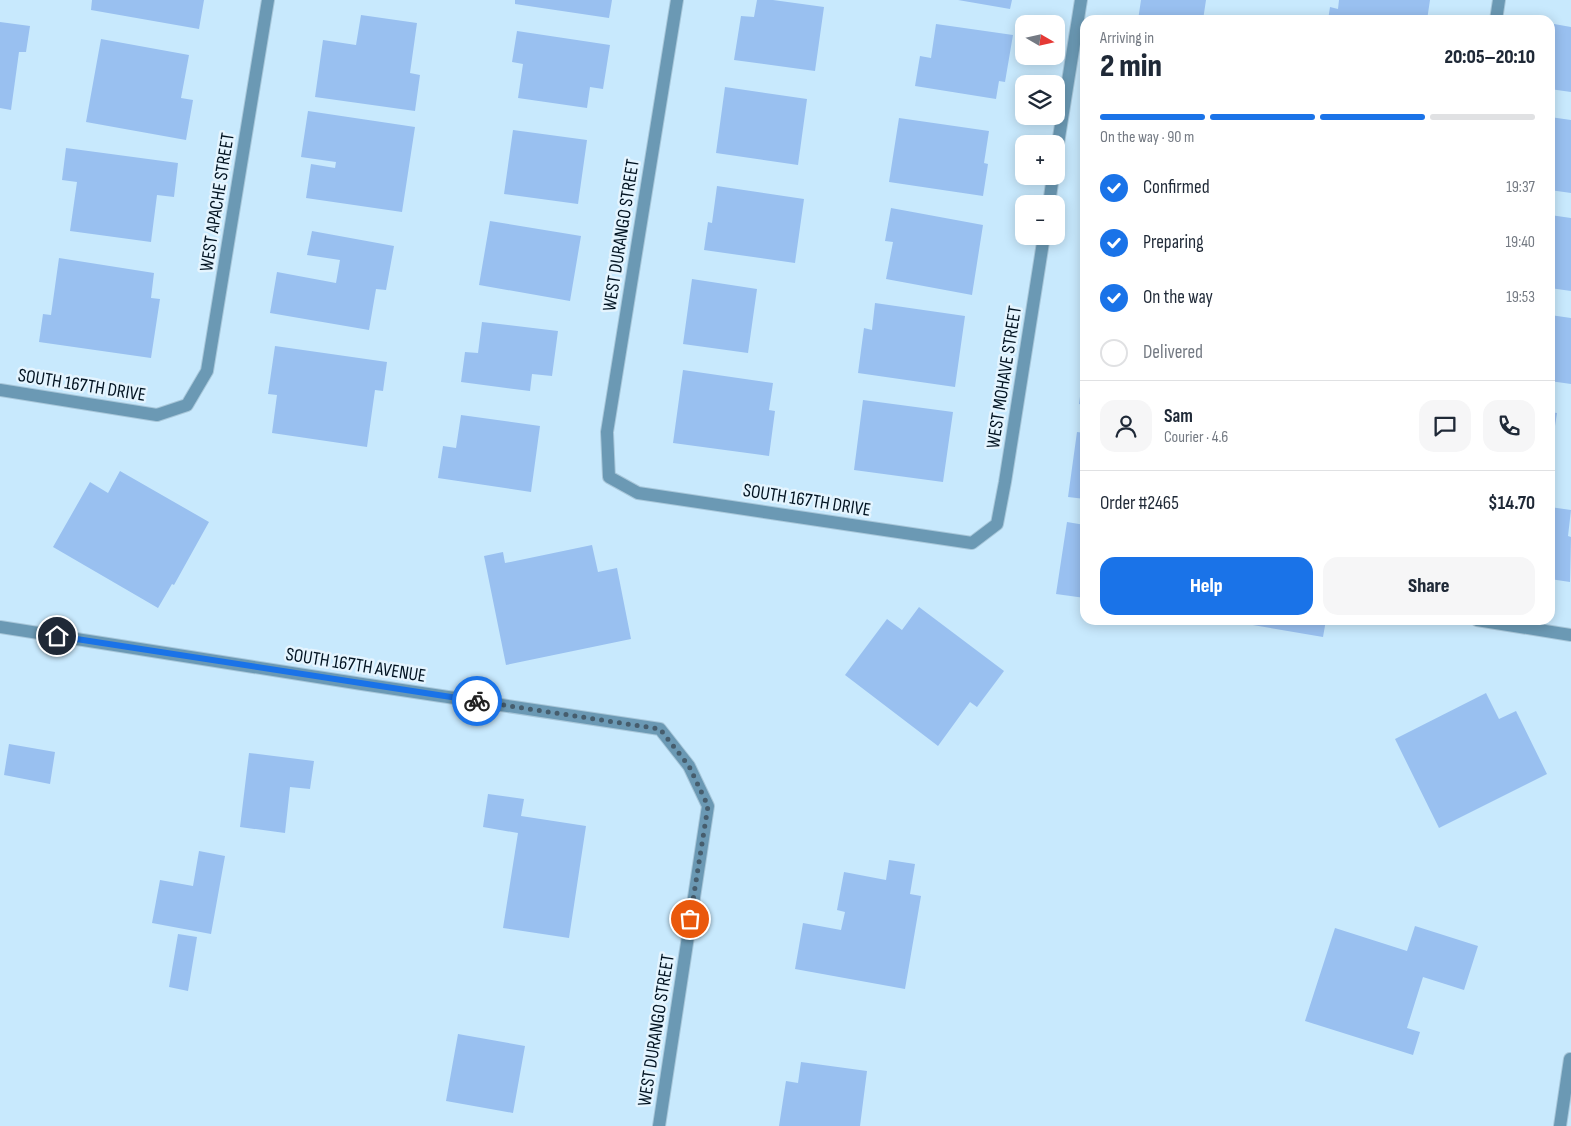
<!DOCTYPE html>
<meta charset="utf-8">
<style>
body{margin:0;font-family:"Sofia Sans Condensed",sans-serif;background:#f6f6f7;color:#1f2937;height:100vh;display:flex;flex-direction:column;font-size:19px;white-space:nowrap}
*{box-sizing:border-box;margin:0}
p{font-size:16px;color:#747a83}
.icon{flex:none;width:28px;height:28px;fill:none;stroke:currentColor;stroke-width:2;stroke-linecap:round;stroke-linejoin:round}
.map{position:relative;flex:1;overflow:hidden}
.panel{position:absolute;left:1080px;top:15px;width:475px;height:610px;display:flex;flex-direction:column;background:#fff;border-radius:15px;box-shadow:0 2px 12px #0003}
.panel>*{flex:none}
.needle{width:32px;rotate:99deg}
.controls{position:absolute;left:1015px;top:15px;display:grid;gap:10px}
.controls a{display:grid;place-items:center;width:50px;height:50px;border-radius:10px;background:#fff;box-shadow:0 2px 12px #0003;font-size:25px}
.pin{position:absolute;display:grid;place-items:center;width:42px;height:42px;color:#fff;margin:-21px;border:2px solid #fff;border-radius:50%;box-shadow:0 1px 5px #0007}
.courier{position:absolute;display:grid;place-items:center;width:50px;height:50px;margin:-25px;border:4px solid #1a73e8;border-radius:50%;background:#fff;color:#222;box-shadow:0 1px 6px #0007}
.head em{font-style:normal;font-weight:800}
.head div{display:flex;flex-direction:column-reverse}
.head{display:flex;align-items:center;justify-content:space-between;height:85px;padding:0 20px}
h1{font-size:32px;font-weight:800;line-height:38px}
.bar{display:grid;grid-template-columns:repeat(4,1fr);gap:8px 5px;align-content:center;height:60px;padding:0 20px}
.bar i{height:6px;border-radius:4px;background:#e0e1e3}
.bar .current{background:#1a73e8}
.bar p{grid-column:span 4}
.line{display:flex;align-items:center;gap:12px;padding:0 20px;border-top:1px solid #e0e1e3}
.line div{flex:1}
.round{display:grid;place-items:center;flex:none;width:52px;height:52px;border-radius:15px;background:#f6f6f7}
ol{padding:0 20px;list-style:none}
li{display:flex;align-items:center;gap:15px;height:55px}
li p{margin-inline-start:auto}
li .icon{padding:5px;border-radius:50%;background:#1a73e8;color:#fff;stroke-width:4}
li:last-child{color:#747a83}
li i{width:28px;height:28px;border:2px solid #e0e1e3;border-radius:50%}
.action{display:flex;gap:10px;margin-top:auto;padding:10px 20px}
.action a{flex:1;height:58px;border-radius:15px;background:#1a73e8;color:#fff;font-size:20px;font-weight:800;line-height:58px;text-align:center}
.action a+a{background:#f6f6f7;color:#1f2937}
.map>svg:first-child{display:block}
.building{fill:#99c0f0}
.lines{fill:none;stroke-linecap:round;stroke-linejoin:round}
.minor-casing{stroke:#a8c7da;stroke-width:14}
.minor{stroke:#6b99b4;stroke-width:12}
.done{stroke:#465d6d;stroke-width:5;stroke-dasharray:0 9}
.route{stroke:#1a73e8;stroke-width:6}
.labels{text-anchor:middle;stroke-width:5;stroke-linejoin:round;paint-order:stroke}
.street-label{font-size:19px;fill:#001220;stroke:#e4f4fe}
</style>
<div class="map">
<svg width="1571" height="1126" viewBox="0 0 1571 1126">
<rect width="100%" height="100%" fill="#c8e9fd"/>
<path class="building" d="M92 0H204L199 29 91 10Z
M515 0H612L609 18 515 4Z
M757 0H773L824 7 815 71 734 60 741 16 754 17Z
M958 0H1012L1010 9Z
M1141 0H1206L1203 20H1138Z
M1339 0H1430L1427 20H1328L1330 7 1338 9Z
M361 15 417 23 410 73 420 75 415 111 315 97 323 40 356 45Z
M0 22 30 26 26 52H19L11 110 0 108Z
M936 24 1013 35 1005 82 999 81 996 99 915 86 920 56 931 58Z
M1554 24 1571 27V92L1550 89V50Z
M517 31 610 45 603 89 590 87 587 108 518 98 523 64 512 62Z
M101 39 189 55 181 98 193 100 186 140 86 122Z
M725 87 807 99 798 165 716 153Z
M308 111 415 127 402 212 306 198 311 164 335 168 336 162 301 157Z
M1550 117 1571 120V193L1550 190Z
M899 118 989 131 984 163 988 164 983 196 889 182Z
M513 130 587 140 578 204 504 194Z
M66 148 178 163 174 197 157 195 151 242 70 231 77 182 62 180Z
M717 186 804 199 795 263 704 250 708 222 712 223Z
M891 208 983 225 972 295 886 279 893 242 885 241Z
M1550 215 1571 218V291L1550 288Z
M490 221 581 236 570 301 479 285Z
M312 231 394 246 386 290 376 289 369 330 270 313 277 272 336 283 340 260 307 255Z
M59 258 154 273 151 298 160 299 151 358 39 342 43 314 51 315Z
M692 279 757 289 748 353 683 344Z
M875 303 965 316 955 387 858 373 864 328 872 330Z
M1550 315 1571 318V384L1550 381Z
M482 322 558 331 552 376 532 374 530 391 461 382 465 352 478 353Z
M275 346 387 362 383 391 375 390 367 447 272 433 277 395 268 394Z
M1084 367H1085V405L1079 404Z
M683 370 773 383 769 410 775 411 769 456 673 443Z
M863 400 953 412 943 482 854 470Z
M1550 412 1557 413 1551 452H1550Z
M461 415 540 426 531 492 438 478 443 446 456 448Z
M1077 432 1085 433V499L1068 497Z
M120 471 209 522 174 585 172 584 158 608 53 547 90 482 108 493Z
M1550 507 1571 510 1568 536 1571 537 1570 582 1550 579Z
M1067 522 1085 525V598L1056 594Z
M592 545 598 572 617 568 631 639 506 665 484 556 503 552 505 563Z
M919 607 1004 671 977 707 970 702 938 746 845 675 887 619 902 630Z
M1235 620H1326L1323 637 1235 622Z
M1486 693 1499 719 1516 711 1547 774 1439 828 1395 739Z
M9 744 55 752 50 784 4 775Z
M249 753 314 761 310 789 290 787 285 833 240 827Z
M488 794 524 799 521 816 586 826 569 938 503 928 518 833 483 827Z
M199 851 225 856 211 934 152 923 160 880 193 886Z
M889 860 915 864 910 894 921 896 905 989 795 969 803 923 841 930 845 912 837 910 844 872 886 880Z
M1415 926 1478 946 1464 990 1423 977 1407 1028 1420 1032 1413 1055 1305 1021 1335 928 1407 951Z
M178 934 197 937 188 991 169 987Z
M458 1034 525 1046 513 1113 446 1101Z
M801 1062 867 1071 860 1126H779L786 1081 798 1083Z"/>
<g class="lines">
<g class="minor-casing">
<path id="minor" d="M677 0 607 432 609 477 638 493 972 543 997 524 1005 482 1044 236
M1496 20 1499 0
M1056 156 1081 0
M1049 204 1053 176
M0 390 157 415 187 405 207 371 268 0
M1477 620 1571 635
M0 627 362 684 660 729 689 766 708 806 659 1126
M1560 1126 1570 1059"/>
</g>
<use href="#minor" class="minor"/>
</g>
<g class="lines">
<path class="done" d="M477 701 660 729 689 766 708 806 690 919"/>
<path class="route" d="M57 636 477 701"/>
</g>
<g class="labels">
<g class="street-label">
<text transform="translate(216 202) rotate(-81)" y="7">WEST APACHE STREET</text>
<text transform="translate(620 235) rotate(-81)" y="7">WEST DURANGO STREET</text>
<text transform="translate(1003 377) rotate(-81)" y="7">WEST MOHAVE STREET</text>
<text transform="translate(82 384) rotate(9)" y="7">SOUTH 167TH DRIVE</text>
<text transform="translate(807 499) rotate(9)" y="7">SOUTH 167TH DRIVE</text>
<text transform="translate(356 664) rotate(9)" y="7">SOUTH 167TH AVENUE</text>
<text transform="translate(655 1030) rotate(-81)" y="7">WEST DURANGO STREET</text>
</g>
</g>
</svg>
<div class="controls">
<a><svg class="needle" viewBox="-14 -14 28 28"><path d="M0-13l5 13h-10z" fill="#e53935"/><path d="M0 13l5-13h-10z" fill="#747a83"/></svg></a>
<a><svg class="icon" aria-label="layers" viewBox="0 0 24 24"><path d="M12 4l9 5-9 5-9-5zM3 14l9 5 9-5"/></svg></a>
<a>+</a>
<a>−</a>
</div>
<div class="pin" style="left:690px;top:919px;background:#ea580c"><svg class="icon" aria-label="bag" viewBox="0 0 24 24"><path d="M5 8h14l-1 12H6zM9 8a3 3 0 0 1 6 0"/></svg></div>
<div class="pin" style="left:57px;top:636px;background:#1f2937"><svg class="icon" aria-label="home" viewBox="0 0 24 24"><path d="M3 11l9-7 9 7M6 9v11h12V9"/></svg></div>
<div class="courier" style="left:477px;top:701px"><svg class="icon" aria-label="bike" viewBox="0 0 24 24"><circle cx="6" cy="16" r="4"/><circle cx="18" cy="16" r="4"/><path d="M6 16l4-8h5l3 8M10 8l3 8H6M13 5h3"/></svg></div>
<section class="panel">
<div class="head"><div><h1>2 min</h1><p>Arriving in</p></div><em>20:05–20:10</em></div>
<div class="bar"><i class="current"></i><i class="current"></i><i class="current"></i><i></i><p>On the way · 90 m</p></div>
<ol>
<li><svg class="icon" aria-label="check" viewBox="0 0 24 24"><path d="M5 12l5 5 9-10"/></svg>Confirmed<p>19:37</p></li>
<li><svg class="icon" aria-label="check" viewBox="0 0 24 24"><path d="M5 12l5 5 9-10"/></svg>Preparing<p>19:40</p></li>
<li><svg class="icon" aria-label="check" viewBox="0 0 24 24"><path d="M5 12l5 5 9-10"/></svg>On the way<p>19:53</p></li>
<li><i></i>Delivered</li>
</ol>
<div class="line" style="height:90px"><a class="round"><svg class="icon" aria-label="person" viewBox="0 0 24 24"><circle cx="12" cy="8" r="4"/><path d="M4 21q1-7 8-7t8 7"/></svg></a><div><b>Sam</b><p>Courier · 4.6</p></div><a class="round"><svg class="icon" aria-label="chat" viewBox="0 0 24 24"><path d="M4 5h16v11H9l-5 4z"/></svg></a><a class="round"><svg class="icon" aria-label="phone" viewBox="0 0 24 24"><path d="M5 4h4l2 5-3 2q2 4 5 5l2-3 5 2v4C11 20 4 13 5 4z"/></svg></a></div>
<div class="line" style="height:65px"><div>Order #2465</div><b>$14.70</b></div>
<div class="action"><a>Help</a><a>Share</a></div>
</section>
</div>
